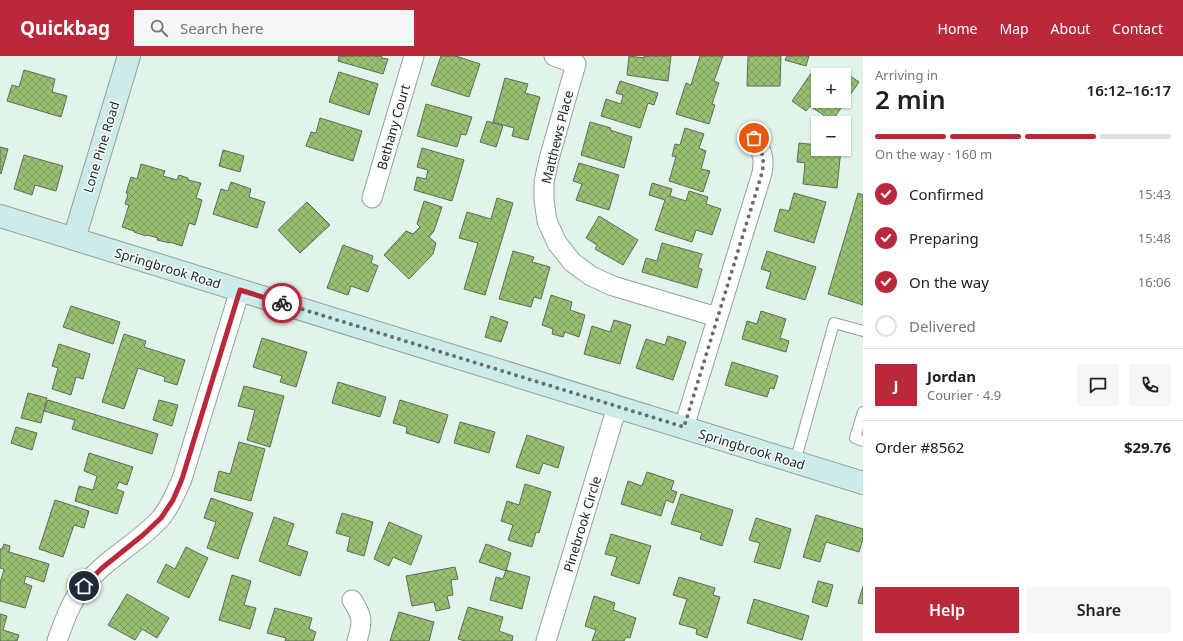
<!DOCTYPE html>
<meta charset="utf-8">
<style>
body{margin:0;font-family:"Noto Sans",sans-serif;background:#f6f6f6;color:#202124;height:100vh;display:flex;flex-direction:column;font-size:15px;white-space:nowrap}
*{box-sizing:border-box;margin:0}
p{font-size:13px;color:#757577}
.icon{flex:none;width:22px;height:22px;fill:none;stroke:currentColor;stroke-width:2;stroke-linecap:round;stroke-linejoin:round}
.map{position:relative;flex:1;overflow:hidden}
.panel{display:flex;flex-direction:column;background:#fff;width:320px}
.panel>*{flex:none}
.controls{position:absolute;left:811px;top:12px;display:grid;gap:8px}
.controls a{display:grid;place-items:center;width:40px;height:40px;border-radius:0px;background:#fff;box-shadow:0 1px 3px #0004;font-size:20px}
.pin{position:absolute;display:grid;place-items:center;width:34px;height:34px;color:#fff;margin:-17px;border:2px solid #fff;border-radius:50%;box-shadow:0 1px 4px #0007}
.courier{position:absolute;display:grid;place-items:center;width:40px;height:40px;margin:-20px;border:3px solid #b9283b;border-radius:50%;background:#fff;color:#222;box-shadow:0 1px 5px #0007}
.overview em{font-style:normal;font-weight:600}
.overview div{display:flex;flex-direction:column-reverse}
.overview{display:flex;align-items:center;justify-content:space-between;height:68px;padding:0 12px}
h1{font-size:26px;font-weight:600;line-height:30px}
.bar{display:grid;grid-template-columns:repeat(4,1fr);gap:6px 4px;align-content:center;height:48px;padding:0 12px}
.bar i{height:5px;border-radius:3px;background:#e0e0e0}
.bar .current{background:#b9283b}
.bar p{grid-column:span 4}
.line{display:flex;align-items:center;gap:10px;padding:0 12px;border-top:1px solid #e0e0e0}
.line div{flex:1}
.round{display:grid;place-items:center;flex:none;width:42px;height:42px;border-radius:0px;background:#f6f6f6}
ol{padding:0 12px;list-style:none}
li{display:flex;align-items:center;gap:12px;height:44px}
li p{margin-inline-start:auto}
li .icon{padding:4px;border-radius:50%;background:#b9283b;color:#fff;stroke-width:4}
li:last-child{color:#757577}
li i{width:22px;height:22px;border:2px solid #e0e0e0;border-radius:50%}
.button{display:flex;gap:8px;margin-top:auto;padding:8px 12px}
.button a{flex:1;height:46px;border-radius:0px;background:#b9283b;color:#fff;font-size:16px;font-weight:600;line-height:46px;text-align:center}
.button a+a{background:#f6f6f6;color:#202124}
header{display:flex;align-items:center;gap:24px;box-sizing:border-box;height:56px;padding:0 20px;background:#b9283b;color:#fff}
header strong{font-size:19px}
nav{display:flex;gap:22px;margin-inline-start:auto;font-size:14px}
.search{width:280px;height:36px;background:#f6f6f6;display:flex;align-items:center;gap:10px;box-sizing:border-box;padding:0 14px;border-radius:0px;color:#757577;font-size:15px}
main{display:flex;flex:1;min-height:0}
.map>svg:first-child{display:block}
.building{fill:url(#building-cross-hatch);stroke:#626a5c}
.lines{fill:none;stroke-linecap:round;stroke-linejoin:round}
.lane-casing{stroke:#92a399;stroke-width:12}
.street-casing{stroke:#92a399;stroke-width:21}
.secondary-casing{stroke:#92a399;stroke-width:24}
.lane{stroke:#fff;stroke-width:10}
.street{stroke:#fff;stroke-width:19}
.secondary{stroke:#cbece9;stroke-width:22}
.done{stroke:#656f69;stroke-width:4;stroke-dasharray:0 7.2}
.route{stroke:#b9283b;stroke-width:5}
.labels{text-anchor:middle;stroke-width:3;stroke-linejoin:round;paint-order:stroke}
.street-label{font-size:13px;fill:#222824;stroke:#f7fefa}
</style>
<header>
<strong>Quickbag</strong>
<div class="search"><svg class="icon" aria-label="search" viewBox="0 0 24 24"><circle cx="10" cy="10" r="6"/><path d="M15 15l6 6"/></svg>Search here</div>
<nav><a>Home</a><a>Map</a><a>About</a><a>Contact</a></nav>
</header>
<main>
<div class="map">
<svg width="863" height="585" viewBox="0 0 863 585">
<defs>
<pattern id="building-cross-hatch" width="8" height="8" patternUnits="userSpaceOnUse"><rect width="8" height="8" fill="#95c171"/><path d="M0 0l8 8M0 8l8-8" fill="none" stroke="#799d5d"/></pattern>
</defs>
<rect width="100%" height="100%" fill="#e2f4ea"/>
<path class="building" d="M339 0H382L381 2 388 3 383 18 338 5Z
M441 0H456L480 8 469 41 431 29Z
M629 0 644 2V0H671L668 25 627 19Z
M700 0H723L714 25 719 27 712 48 715 49 709 68 676 58 686 27 691 29Z
M748 0H781L780 30H747Z
M787 0H809L806 10 785 4Z
M814 13 823 19H818V45H844V19H840L843 15 859 26 832 65 810 50 806 55 792 45Z
M24 14 55 23 52 36 67 40 61 61 7 45 12 29 19 31Z
M339 16 378 28 369 59 329 46Z
M505 22 528 28 525 37 540 41 528 84 512 80 514 72 493 66Z
M620 25 658 37 654 49 648 47 640 72 601 60 606 43 621 48 623 39 616 37Z
M426 48 472 61 466 79 461 78 457 91 417 80Z
M320 62 362 75 353 105 306 90 311 76 316 77Z
M487 65 503 70 496 91 480 86Z
M590 66 611 72 610 74 632 81 624 112 581 99Z
M685 72 704 78 699 92 706 95 701 113 710 115 703 136 669 125 676 101 672 100 675 88 680 89Z
M799 87 818 89V93H841L837 132 803 128 805 107 797 106Z
M0 91 8 93 1 118 0 117Z
M422 92 464 104 452 145 414 134 417 121 426 123 428 114 417 111Z
M223 94 244 100 240 116 219 110Z
M24 99 63 110 56 135 35 129 32 139 14 133Z
M579 107 619 119 609 154 576 144 582 128 573 125Z
M141 108 165 115 163 120 177 124 179 119 188 122V124L201 127 196 142 202 144 195 169 189 167 182 190 170 186V187L157 184 158 182 147 179 146 180 134 176V175L122 171 129 149 125 148 128 138 126 137 131 121 137 123Z
M231 126 251 133 249 141 265 146 257 172 213 158 221 133 228 135Z
M652 127 672 133 670 140 686 145 689 135 708 141 706 148 721 153 712 179 696 174 692 186 655 174 665 144 649 139Z
M794 137 826 146 814 187 774 175 780 153 789 155Z
M858 137 863 139V249L828 238Z
M497 142 513 147 485 239 464 233 478 187 459 182 467 156 491 163Z
M424 145 442 151 434 175 429 181 436 187 433 198 409 223 384 199 406 175 413 178 420 171 417 168Z
M307 146 330 169 300 197 278 174Z
M599 160 638 184 623 209 595 193 597 189 586 182Z
M662 187 702 198 698 212 702 213 697 232 642 216 646 202 657 205Z
M343 189 373 200 371 207 378 210 368 236 351 230 348 239 327 232Z
M513 195 534 201 532 206 550 211 541 243 534 241 531 251 499 243Z
M767 195 816 211 805 244 766 232 771 216 761 213Z
M551 239 572 246 570 254 585 259 579 281 565 276 563 281 552 278 553 273 542 269Z
M71 250 120 266 113 288 63 271Z
M761 255 786 263 780 282 789 285 786 296 742 283 747 265 757 268Z
M491 260 508 266 501 286 485 281Z
M614 264 631 269 620 308 584 298 592 270 610 276Z
M124 278 146 285 144 291 185 304 177 329 164 325 165 321 138 312 124 353 102 346Z
M668 280 686 286 673 324 636 312 646 283 665 289Z
M262 282 307 296 296 331 280 326 282 320 253 311Z
M59 288 90 298 83 323 76 321 71 339 52 333 58 312 52 310Z
M732 306 778 320 774 333 770 332 767 341 725 329Z
M338 326 386 341 380 361 332 347Z
M244 330 284 340 270 391 247 384 255 354 238 350Z
M28 337 47 342 41 367 21 362Z
M48 344 158 378 152 398 72 373 75 364 44 355Z
M159 344 178 349 172 370 153 364Z
M400 344 448 359 439 387 406 377 407 371 393 367Z
M460 366 495 376 489 397 454 387Z
M16 371 37 377 32 394 11 387Z
M527 379 564 391 558 412 543 407 539 418 516 411Z
M239 386 265 393 251 445 214 435 219 415 230 418Z
M89 397 133 411 127 429 119 426 116 433 124 436 117 458 75 445 79 430 93 434 97 420 84 415Z
M647 416 674 425 671 434 677 436 673 447 666 444 661 460 621 448 628 425 642 430Z
M525 428 551 436 539 477 536 476 532 491 508 484 513 469 501 465 507 445 519 449Z
M681 438 733 454 722 490 700 483 702 477 671 468Z
M211 442 253 457 238 503 207 492 216 466 204 462Z
M55 444 89 455 84 472 74 469 63 501 39 493Z
M342 457 373 466 364 500 347 495 350 481 336 477Z
M816 459 863 473V483L859 496 826 486 820 506 803 501Z
M274 461 294 468 287 489 308 496 300 520 259 505Z
M756 462 791 473 780 513 754 506 760 487 749 484Z
M389 466 422 480 411 509 393 501 389 510 374 503Z
M611 478 651 490 639 528 611 519 617 501 605 498Z
M4 488 10 490 9 496 49 508 44 526 26 520 24 527 32 530 25 552 0 545V527L4 513 0 512V493H2Z
M486 488 511 497 506 515 479 506Z
M186 491 208 502 189 542 157 526 166 508 175 513Z
M455 511 458 523 451 524 453 539 447 540 450 552 436 555 434 546 412 550 406 520Z
M506 514 530 521 522 553 490 544 496 521 503 523Z
M232 519 251 525 244 549 256 552 250 573 219 564Z
M679 521 715 532 713 539 720 541 707 582 696 578 697 573 679 568 687 543 673 539Z
M818 525 833 529 827 551 812 546Z
M863 530V548L858 547Z
M127 538 169 562 157 582 142 573 135 584 108 569Z
M594 540 615 547 613 554 636 562 630 582 626 581 624 585H592L596 574 585 570Z
M754 543 809 560 802 584 747 567Z
M468 551 503 561 499 575 513 580 512 585H465L458 583Z
M275 552 312 562 309 573 316 576 313 585H285L286 582 267 577Z
M399 556 434 566 429 585H390Z
M0 558 7 560 3 574 19 579 17 585H0Z"/>
<g class="lines">
<g class="lane-casing">
<path id="lane" d="M863 356 855 382 863 385
M795 406 834 267 863 275"/>
</g>
<g class="street-casing">
<path id="street" d="M554 0 576 8 549 103 544 126V144L547 165 557 187 572 206 591 220 613 230 717 261
M372 142 414 0
M684 371 762 117C765 101 762 96 754 82
M352 544C363 561 363 565 357 585
M57 585C64 566 70 546 84 530 105 503 137 488 160 463 170 452 176 436 182 423L240 234
M546 585 617 351"/>
</g>
<g class="secondary-casing">
<path id="secondary" d="M0 160 863 427
M74 183 129 0"/>
</g>
<use href="#lane" class="lane"/>
<use href="#street" class="street"/>
<use href="#secondary" class="secondary"/>
</g>
<g class="lines">
<path class="done" d="M282 247 684 371 762 117C765 101 762 96 754 82"/>
<path class="route" d="M84 530 102 512 143 479 161 462 173 444 182 423 240 234 282 247"/>
</g>
<g class="labels">
<g class="street-label">
<text transform="translate(393 71) rotate(-74)" y="5">Bethany Court</text>
<text transform="translate(557 81) rotate(-76)" y="5">Matthews Place</text>
<text transform="translate(101 91) rotate(-73)" y="5">Lone Pine Road</text>
<text transform="translate(168 212) rotate(17)" y="5">Springbrook Road</text>
<text transform="translate(752 393) rotate(17)" y="5">Springbrook Road</text>
<text transform="translate(582 468) rotate(-73)" y="5">Pinebrook Circle</text>
</g>
</g>
</svg>
<div class="controls">
<a>+</a>
<a>−</a>
</div>
<div class="pin" style="left:754px;top:82px;background:#ea580c"><svg class="icon" aria-label="bag" viewBox="0 0 24 24"><path d="M5 8h14l-1 12H6zM9 8a3 3 0 0 1 6 0"/></svg></div>
<div class="pin" style="left:84px;top:530px;background:#1f2937"><svg class="icon" aria-label="home" viewBox="0 0 24 24"><path d="M3 11l9-7 9 7M6 9v11h12V9"/></svg></div>
<div class="courier" style="left:282px;top:247px"><svg class="icon" aria-label="bike" viewBox="0 0 24 24"><circle cx="6" cy="16" r="4"/><circle cx="18" cy="16" r="4"/><path d="M6 16l4-8h5l3 8M10 8l3 8H6M13 5h3"/></svg></div>
</div>
<section class="panel">
<div class="overview"><div><h1>2 min</h1><p>Arriving in</p></div><em>16:12–16:17</em></div>
<div class="bar"><i class="current"></i><i class="current"></i><i class="current"></i><i></i><p>On the way · 160 m</p></div>
<ol>
<li><svg class="icon" aria-label="check" viewBox="0 0 24 24"><path d="M5 12l5 5 9-10"/></svg>Confirmed<p>15:43</p></li>
<li><svg class="icon" aria-label="check" viewBox="0 0 24 24"><path d="M5 12l5 5 9-10"/></svg>Preparing<p>15:48</p></li>
<li><svg class="icon" aria-label="check" viewBox="0 0 24 24"><path d="M5 12l5 5 9-10"/></svg>On the way<p>16:06</p></li>
<li><i></i>Delivered</li>
</ol>
<div class="line" style="height:72px"><b class="round" style="background:#b9283b;color:#fff">J</b><div><b>Jordan</b><p>Courier · 4.9</p></div><a class="round"><svg class="icon" aria-label="chat" viewBox="0 0 24 24"><path d="M4 5h16v11H9l-5 4z"/></svg></a><a class="round"><svg class="icon" aria-label="phone" viewBox="0 0 24 24"><path d="M5 4h4l2 5-3 2q2 4 5 5l2-3 5 2v4C11 20 4 13 5 4z"/></svg></a></div>
<div class="line" style="height:52px"><div>Order #8562</div><b>$29.76</b></div>
<div class="button"><a>Help</a><a>Share</a></div>
</section>
</main>
